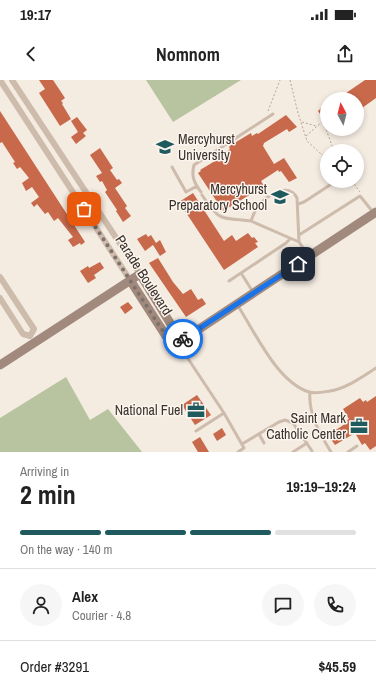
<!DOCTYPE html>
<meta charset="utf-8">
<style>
body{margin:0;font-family:"Archivo Narrow",sans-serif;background:#f6f6f6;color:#222;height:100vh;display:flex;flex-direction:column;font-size:15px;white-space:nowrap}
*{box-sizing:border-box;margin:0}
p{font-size:13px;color:#767676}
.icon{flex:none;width:22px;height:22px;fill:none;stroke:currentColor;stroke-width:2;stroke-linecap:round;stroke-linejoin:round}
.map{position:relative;height:372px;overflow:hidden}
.panel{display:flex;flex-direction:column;background:#fff;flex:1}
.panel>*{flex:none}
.needle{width:26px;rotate:353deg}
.fabs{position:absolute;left:320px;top:12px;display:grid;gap:8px}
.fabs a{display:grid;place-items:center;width:44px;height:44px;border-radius:50%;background:#fff;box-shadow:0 2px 6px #0003;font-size:20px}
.pin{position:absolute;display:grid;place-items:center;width:34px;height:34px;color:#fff;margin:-17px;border-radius:8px;box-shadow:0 2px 6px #0006}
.courier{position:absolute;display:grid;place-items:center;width:40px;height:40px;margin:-20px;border:3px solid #1a73e8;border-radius:50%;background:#fff;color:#222;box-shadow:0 1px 5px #0007}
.head em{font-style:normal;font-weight:800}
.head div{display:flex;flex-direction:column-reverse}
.head{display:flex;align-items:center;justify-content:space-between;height:68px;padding:0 20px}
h1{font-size:26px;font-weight:800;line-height:30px}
.bar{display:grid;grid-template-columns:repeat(4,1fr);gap:6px 4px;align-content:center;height:48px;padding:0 20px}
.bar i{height:5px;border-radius:3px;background:#e0e0e0}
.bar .active{background:#1f5a5e}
.bar p{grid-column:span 4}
.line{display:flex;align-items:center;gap:10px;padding:0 20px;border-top:1px solid #e0e0e0}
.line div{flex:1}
.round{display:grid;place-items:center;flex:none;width:42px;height:42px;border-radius:21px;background:#f6f6f6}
.status{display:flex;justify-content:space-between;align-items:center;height:28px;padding:0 20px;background:#fff;direction:ltr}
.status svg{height:11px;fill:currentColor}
header{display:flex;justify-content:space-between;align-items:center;height:52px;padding:0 20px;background:#fff;font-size:18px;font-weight:800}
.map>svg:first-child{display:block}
.green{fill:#b8c4a0}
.building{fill:#c8694b}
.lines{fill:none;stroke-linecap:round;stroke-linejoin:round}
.path{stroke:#b9a596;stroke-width:1;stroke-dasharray:2 2;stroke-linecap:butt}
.lane{stroke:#cdbbac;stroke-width:3}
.street{stroke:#cdbbac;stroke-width:6}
.secondary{stroke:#a18a7d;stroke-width:9}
.done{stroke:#7c716b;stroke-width:4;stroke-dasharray:0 7.2}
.route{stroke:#1a73e8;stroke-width:5}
.labels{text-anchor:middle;stroke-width:3;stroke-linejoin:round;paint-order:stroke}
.poi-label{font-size:14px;fill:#3b302b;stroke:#fbf5ee;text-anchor:end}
.street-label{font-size:14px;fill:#3b302b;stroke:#fbf5ee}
</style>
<div class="status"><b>19:17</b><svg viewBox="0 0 49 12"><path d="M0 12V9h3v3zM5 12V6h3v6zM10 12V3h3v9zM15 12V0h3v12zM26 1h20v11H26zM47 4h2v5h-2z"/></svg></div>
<header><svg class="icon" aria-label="back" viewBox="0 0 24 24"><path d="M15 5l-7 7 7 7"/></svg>Nomnom<svg class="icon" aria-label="share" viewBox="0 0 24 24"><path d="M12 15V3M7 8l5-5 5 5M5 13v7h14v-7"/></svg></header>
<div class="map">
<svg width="376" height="372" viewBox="0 0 376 372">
<rect width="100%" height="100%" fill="#f4ebe1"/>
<path class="green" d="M146 0H241L173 42Z
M66 297 90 340 108 329 142 372H0V338Z"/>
<path class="building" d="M39 0H53L65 18 61 21 63 23 62 24 71 39 60 46 39 13 45 9Z
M365 0H376V18L362 28 357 30V19H332L346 13Z
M327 23V44L318 31Z
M0 31 85 162 81 165 80 163 73 167 68 160 73 157 58 138 54 141 48 132 45 134 37 124 34 127 31 123 39 117 32 107 26 111 22 103 29 98 20 87 17 89 13 83 15 82 2 62 0 63Z
M286 35 297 47 289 52 287 49 264 63 263 66 274 84 284 78 297 98 289 102 281 91 279 92 278 90 261 101 264 106 223 131 198 93 201 91 200 90 225 75V73L230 69 229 67 231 65 251 53 252 56 257 53 258 54Z
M77 37 87 50 83 53 86 56 76 64 71 57 78 52 71 41Z
M100 68 113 88 110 90 117 100 119 99 122 103 115 108 127 126 125 128 131 136 123 142 116 131 117 130 105 112 107 110 102 101 100 102 96 96 102 93 90 75Z
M193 113 224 161 232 155 236 161 248 153 252 158 254 157 258 162 255 163 258 167 224 190 179 122Z
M146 154 148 157 151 155 156 163 160 160 166 172 160 176 153 165 145 171 137 159Z
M158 178 173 202 183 214 191 209 198 220 202 218 206 224 186 237 149 183Z
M100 182 104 188 94 195 96 198 88 203 80 191 88 186 89 188Z
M128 222 133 228 125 234 120 227Z
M197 315 211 335 195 345 182 325Z
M376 316V366L370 370 365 363 362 365 355 353 335 365 328 355 348 342 347 340 349 339 343 329 360 318 363 322 366 320 367 322Z
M222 348 226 355 217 361 213 354Z
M200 357 209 372H198L192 362Z"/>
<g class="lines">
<path class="path" d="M290 0 298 33 307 61 321 74 327 77
M268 31 280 0
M302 42 316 46
M306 56 323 41 334 71
M352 101 360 112"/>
<path class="lane" d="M172 87 186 112 197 106
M201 112C194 103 191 96 194 85L273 34
M202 115C221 143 219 137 251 141
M298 124 304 122 336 101
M299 155 360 116 373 132
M299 162 251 141C253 136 255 129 260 124 269 114 289 102 297 118L299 162 308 175
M241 193 253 212
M229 201 286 163 290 159
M238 226C255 252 277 302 309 312 315 314 324 312 330 311 347 308 362 297 376 288
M179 265 224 333 196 351
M310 312C308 334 320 354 331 372
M224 333 244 368 238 372
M259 354 264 363
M242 364 279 342 285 340 293 343 312 371
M293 372 307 363
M348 372 357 366"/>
<path class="street" d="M0 0 130 200
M12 0 140 194
M0 197 34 249 30 256 23 254 0 218"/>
<path class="secondary" d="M130 200 166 256 175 259
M0 285 140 194 175 251V259L178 263 376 132"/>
</g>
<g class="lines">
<path class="done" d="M84 129 166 256 175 259 178 263 183 259"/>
<path class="route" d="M183 259 298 184"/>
</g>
<defs>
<g id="university-bare" transform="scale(1.38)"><path d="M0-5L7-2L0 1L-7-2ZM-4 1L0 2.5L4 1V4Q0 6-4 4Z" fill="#1f5a5e" stroke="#fbf5ee" stroke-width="2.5" paint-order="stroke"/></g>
<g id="school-bare" transform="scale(1.38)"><path d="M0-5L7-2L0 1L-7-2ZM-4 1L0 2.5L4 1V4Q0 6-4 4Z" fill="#1f5a5e" stroke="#fbf5ee" stroke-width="2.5" paint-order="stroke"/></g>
<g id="office-bare" transform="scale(1.38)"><path d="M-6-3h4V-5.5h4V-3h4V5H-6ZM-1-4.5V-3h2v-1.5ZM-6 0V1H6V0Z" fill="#1f5a5e" stroke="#fbf5ee" stroke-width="2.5" paint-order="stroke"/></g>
</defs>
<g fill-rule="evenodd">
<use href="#university-bare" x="165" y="67"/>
<use href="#school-bare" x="280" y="117"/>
<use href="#office-bare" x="196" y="330"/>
<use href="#office-bare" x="359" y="346"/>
</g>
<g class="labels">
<g class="poi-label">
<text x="178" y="64" text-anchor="start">Mercyhurst<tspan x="178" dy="16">University</tspan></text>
<text x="267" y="114">Mercyhurst<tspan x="267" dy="16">Preparatory School</tspan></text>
<text x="183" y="335">National Fuel</text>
<text x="346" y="343">Saint Mark<tspan x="346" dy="16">Catholic Center</tspan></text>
</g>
<g class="street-label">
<text transform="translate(144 195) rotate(57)" y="5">Parade Boulevard</text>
</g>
</g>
</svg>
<div class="fabs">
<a><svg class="needle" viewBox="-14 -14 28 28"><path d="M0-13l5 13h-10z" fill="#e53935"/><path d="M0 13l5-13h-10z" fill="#767676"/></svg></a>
<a><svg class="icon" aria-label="locate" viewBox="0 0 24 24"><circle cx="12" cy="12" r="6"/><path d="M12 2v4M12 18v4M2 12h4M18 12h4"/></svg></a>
</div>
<div class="pin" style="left:84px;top:129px;background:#ea580c"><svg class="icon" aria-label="bag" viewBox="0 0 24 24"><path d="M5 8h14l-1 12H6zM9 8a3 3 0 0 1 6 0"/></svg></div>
<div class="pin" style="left:298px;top:184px;background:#1f2937"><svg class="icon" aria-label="home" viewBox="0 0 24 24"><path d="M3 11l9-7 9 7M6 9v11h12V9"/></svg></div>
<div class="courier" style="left:183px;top:259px"><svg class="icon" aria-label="bike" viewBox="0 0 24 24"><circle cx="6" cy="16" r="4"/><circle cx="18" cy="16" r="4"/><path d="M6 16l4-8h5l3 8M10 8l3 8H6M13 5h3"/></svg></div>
</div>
<section class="panel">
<div class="head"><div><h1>2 min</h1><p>Arriving in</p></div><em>19:19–19:24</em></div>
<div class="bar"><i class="active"></i><i class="active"></i><i class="active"></i><i></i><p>On the way · 140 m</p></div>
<div class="line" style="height:72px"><a class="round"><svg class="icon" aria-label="person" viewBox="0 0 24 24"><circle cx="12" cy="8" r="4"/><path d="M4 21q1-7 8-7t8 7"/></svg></a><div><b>Alex</b><p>Courier · 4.8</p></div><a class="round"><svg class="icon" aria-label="chat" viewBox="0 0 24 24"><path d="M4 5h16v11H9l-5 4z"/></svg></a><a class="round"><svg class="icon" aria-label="phone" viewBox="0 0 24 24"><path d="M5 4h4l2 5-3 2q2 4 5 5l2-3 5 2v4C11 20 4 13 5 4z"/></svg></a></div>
<div class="line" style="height:52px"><div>Order #3291</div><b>$45.59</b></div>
</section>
